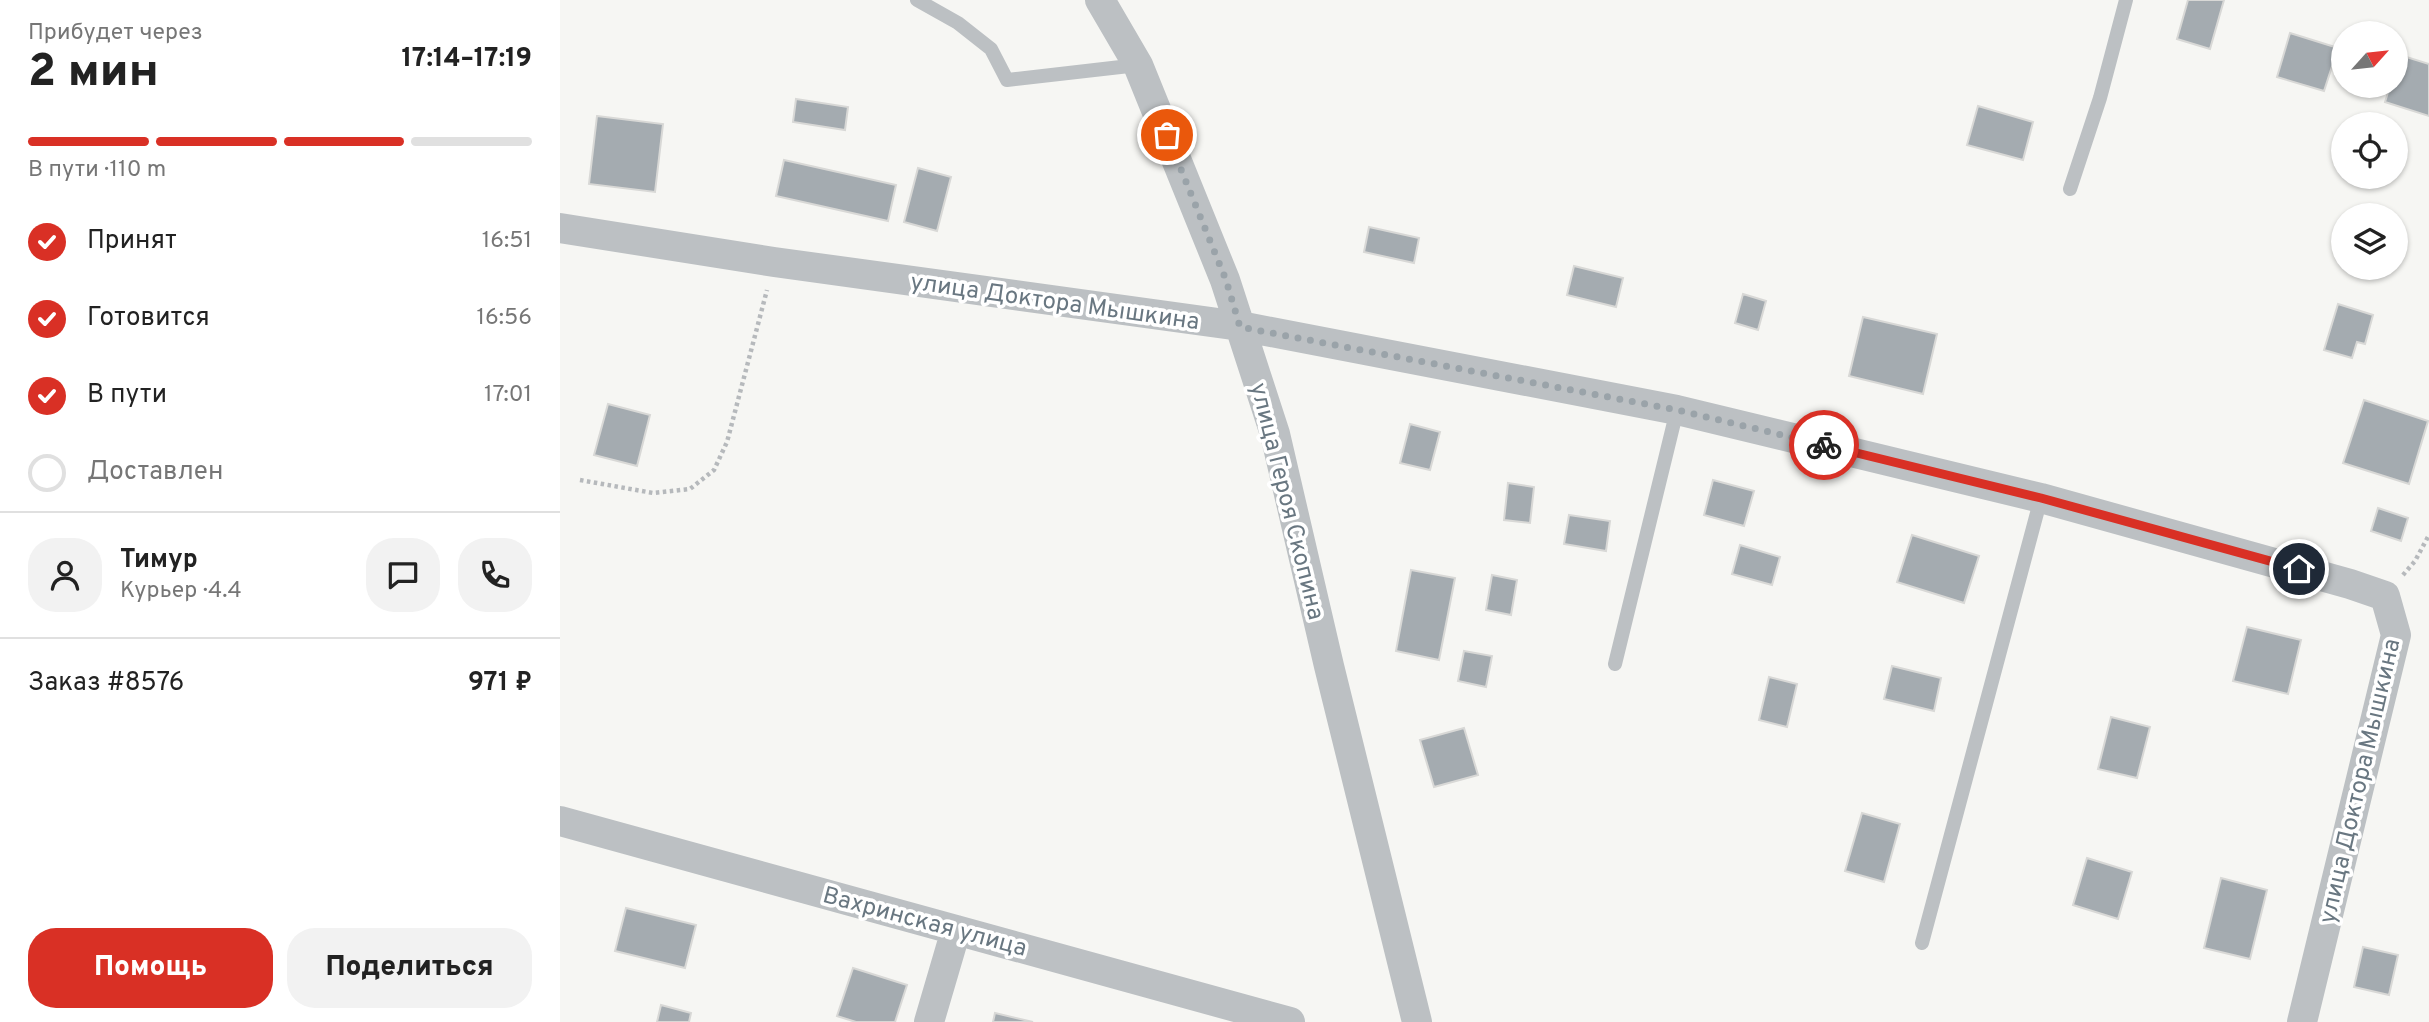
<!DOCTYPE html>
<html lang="ru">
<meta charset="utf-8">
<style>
body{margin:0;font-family:Overpass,sans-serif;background:#f2f2f2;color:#222;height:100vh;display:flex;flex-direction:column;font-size:26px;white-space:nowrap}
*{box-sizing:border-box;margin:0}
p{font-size:23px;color:#767676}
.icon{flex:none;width:38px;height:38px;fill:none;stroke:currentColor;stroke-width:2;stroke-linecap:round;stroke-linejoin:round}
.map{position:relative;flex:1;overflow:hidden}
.sheet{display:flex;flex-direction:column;background:#fff;width:560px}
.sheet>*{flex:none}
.needle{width:46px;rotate:63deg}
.fabs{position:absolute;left:1771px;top:21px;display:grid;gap:14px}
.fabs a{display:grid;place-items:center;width:77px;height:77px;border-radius:50%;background:#fff;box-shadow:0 2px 5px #0004;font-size:35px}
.pin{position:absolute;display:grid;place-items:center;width:60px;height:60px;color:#fff;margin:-30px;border:4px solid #fff;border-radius:50%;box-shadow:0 2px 7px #0007}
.courier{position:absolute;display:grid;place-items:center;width:70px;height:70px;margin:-35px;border:5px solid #d93025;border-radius:50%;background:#fff;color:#222;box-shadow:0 2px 9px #0007}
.summary em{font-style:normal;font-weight:800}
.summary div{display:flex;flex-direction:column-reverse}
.summary{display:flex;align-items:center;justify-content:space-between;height:119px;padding:0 28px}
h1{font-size:46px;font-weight:800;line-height:52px}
.bar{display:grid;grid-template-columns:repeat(4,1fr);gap:10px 7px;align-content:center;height:84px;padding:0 28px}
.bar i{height:9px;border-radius:5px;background:#e0e0e0}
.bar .on{background:#d93025}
.bar p{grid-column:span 4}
.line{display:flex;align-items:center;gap:18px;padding:0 28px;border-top:2px solid #e0e0e0}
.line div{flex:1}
.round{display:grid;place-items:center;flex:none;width:74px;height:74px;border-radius:28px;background:#f2f2f2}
ol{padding:0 28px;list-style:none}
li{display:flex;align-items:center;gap:21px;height:77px}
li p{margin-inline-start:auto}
li .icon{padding:7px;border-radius:50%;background:#d93025;color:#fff;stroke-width:4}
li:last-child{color:#767676}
li i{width:38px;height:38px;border:4px solid #e0e0e0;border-radius:50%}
.primary-button{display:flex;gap:14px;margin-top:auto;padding:14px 28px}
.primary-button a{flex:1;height:80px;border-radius:28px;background:#d93025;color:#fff;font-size:28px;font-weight:800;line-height:80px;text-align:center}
.primary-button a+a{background:#f2f2f2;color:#222}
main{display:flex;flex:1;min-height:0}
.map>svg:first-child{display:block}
.building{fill:#a4abb0;stroke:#d8d8d6;stroke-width:2}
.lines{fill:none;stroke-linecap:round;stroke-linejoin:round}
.path{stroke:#b6b9bc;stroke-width:4.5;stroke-dasharray:3.5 3.5;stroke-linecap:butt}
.lane{stroke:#bcc0c3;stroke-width:14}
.street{stroke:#bcc0c3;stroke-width:30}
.done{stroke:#9aa3a9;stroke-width:7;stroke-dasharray:0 12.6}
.route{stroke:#d93025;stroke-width:9}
.labels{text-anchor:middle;stroke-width:7;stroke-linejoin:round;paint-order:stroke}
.street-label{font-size:24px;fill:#697781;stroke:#fff}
</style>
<main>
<section class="sheet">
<div class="summary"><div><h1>2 мин</h1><p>Прибудет через</p></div><em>17:14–17:19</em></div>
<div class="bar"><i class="on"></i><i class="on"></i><i class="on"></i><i></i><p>В пути · 110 m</p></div>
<ol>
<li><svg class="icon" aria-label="check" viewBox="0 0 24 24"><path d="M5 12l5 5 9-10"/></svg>Принят<p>16:51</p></li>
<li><svg class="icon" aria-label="check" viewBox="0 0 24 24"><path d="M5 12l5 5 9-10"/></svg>Готовится<p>16:56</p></li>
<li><svg class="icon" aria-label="check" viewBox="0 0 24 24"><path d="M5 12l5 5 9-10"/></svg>В пути<p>17:01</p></li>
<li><i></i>Доставлен</li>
</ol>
<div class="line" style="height:126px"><a class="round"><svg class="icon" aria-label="person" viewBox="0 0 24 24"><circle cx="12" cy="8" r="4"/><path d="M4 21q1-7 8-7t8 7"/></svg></a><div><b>Тимур</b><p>Курьер · 4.4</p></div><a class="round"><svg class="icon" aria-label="chat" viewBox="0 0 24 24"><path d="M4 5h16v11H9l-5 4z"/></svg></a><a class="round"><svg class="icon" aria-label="phone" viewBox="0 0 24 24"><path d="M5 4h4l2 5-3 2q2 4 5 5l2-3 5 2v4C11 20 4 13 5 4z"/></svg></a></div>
<div class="line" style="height:91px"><div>Заказ #8576</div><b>971 ₽</b></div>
<div class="primary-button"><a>Помощь</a><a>Поделиться</a></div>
</section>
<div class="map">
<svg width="1869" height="1022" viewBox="0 0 1869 1022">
<rect width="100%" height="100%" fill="#f6f6f3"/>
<path class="building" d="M1628 0H1664L1650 49 1617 39Z
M1730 33 1778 48 1764 91 1717 77Z
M1840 55 1869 64V116L1825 102 1830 86H1836V69Z
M236 99 288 107 285 130 233 122Z
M1418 106 1473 122 1463 160 1407 145Z
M37 116 103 124 95 192 29 184Z
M224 160 336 185 328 221 216 196Z
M358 168 391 177 377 231 344 222Z
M809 227 859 238 854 263 804 252Z
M1014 266 1063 278 1056 307 1007 295Z
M1183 294 1206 301 1198 330 1175 323Z
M1778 304 1813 315 1805 344 1797 342 1792 358 1764 350Z
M1303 317 1377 334 1363 394 1289 376Z
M1804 400 1868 421 1849 484 1783 463Z
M48 404 90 415 77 466 34 455Z
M850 424 880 432 870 470 840 463Z
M1153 480 1194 491 1184 526 1144 515Z
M948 483 974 487 970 523 944 520Z
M1818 508 1848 518 1841 541 1811 531Z
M1009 515 1050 521 1046 551 1004 544Z
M1352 535 1419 556 1404 603 1337 582Z
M1180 545 1220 557 1212 585 1172 574Z
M851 570 895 578 879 660 836 651Z
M932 575 957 580 951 615 926 610Z
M1687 627 1741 640 1728 694 1673 681Z
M904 651 932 656 926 687 898 681Z
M1332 666 1381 678 1374 711 1324 699Z
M1209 677 1237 684 1227 727 1199 720Z
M1551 717 1590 727 1577 778 1538 769Z
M904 728 918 775 874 787 860 740Z
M1302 813 1340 824 1324 882 1285 871Z
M1527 858 1572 872 1558 919 1513 905Z
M1661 878 1707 890 1690 959 1644 948Z
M66 908 136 925 125 968 55 951Z
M1803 947 1838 955 1829 995 1794 987Z
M293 968 347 985 335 1022H296L277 1016Z
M101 1005 131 1013 129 1022H97Z
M435 1013 473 1022H433Z"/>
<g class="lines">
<path class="path" d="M20 480 93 493 130 489 154 470 167 442 207 290
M1843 575 1855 561 1869 535"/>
<path class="lane" d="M357 0 398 23 431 49 447 80 578 65
M1510 189 1540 98 1566 0
M1055 664 1117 410
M1362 943 1481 498"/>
<path class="street" d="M540 0 578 65 665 280 715 434 769 666 857 1022
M0 228 214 262 680 326 1117 410 1481 498 1790 584 1825 596 1836 635 1742 1022
M0 821 730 1022
M369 1022 396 930"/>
</g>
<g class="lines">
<path class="done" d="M607 135 666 280 680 327 1117 410 1264 445"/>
<path class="route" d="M1264 445 1481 498 1739 569"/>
</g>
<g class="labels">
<g class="street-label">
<text transform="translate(495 301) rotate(8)" y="8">улица Доктора Мышкина</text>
<text transform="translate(728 501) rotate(76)" y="8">улица Героя Скопина</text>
<text transform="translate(1799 781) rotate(-77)" y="8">улица Доктора Мышкина</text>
<text transform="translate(365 921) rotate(15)" y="8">Вахринская улица</text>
</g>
</g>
</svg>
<div class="fabs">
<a><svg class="needle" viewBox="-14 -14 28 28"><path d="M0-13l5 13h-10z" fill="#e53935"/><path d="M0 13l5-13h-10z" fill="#767676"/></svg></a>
<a><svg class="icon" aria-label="locate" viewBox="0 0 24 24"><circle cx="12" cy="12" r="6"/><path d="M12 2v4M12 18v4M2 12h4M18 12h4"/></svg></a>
<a><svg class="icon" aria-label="layers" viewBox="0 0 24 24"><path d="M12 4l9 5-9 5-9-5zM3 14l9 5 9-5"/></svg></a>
</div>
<div class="pin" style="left:607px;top:135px;background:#ea580c"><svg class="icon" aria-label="bag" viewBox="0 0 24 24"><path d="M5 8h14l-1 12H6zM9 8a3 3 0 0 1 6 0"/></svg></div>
<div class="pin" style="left:1739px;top:569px;background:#1f2937"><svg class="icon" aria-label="home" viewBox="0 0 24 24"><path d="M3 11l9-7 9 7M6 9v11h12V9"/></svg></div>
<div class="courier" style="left:1264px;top:445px"><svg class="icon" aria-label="bike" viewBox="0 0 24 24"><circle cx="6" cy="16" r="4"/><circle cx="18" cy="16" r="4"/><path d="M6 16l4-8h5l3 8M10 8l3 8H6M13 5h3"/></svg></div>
</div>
</main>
